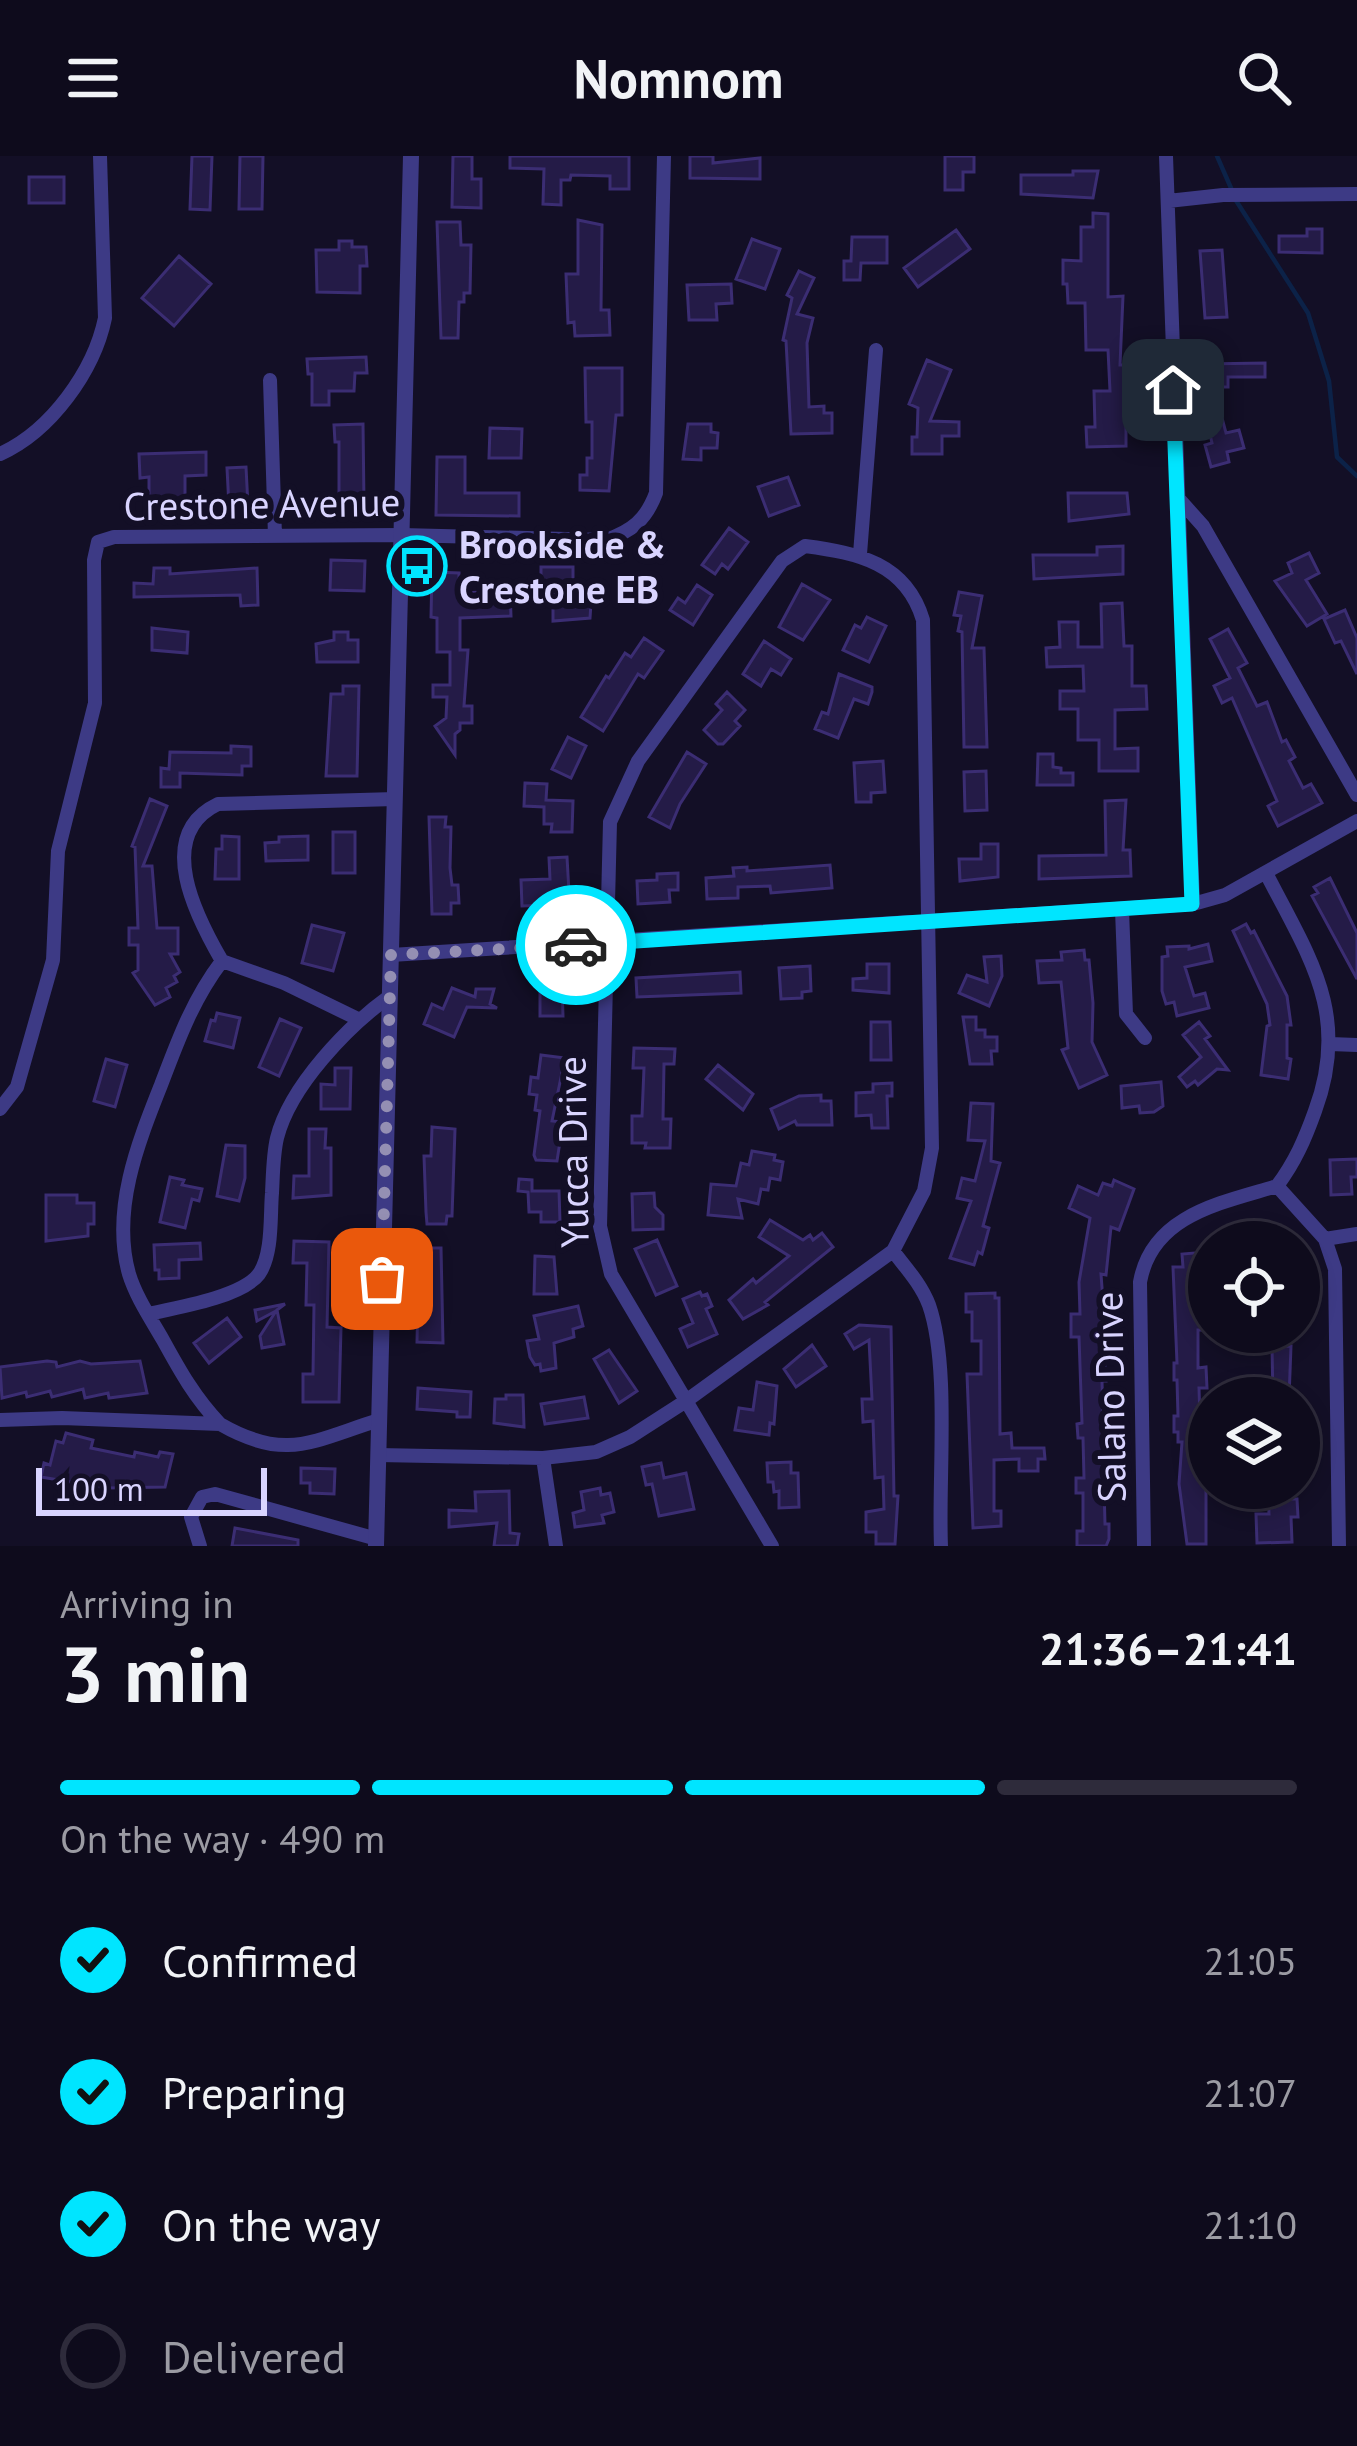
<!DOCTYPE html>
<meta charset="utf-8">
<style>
body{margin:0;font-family:"PT Sans",sans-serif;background:#1c1929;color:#f1f3f6;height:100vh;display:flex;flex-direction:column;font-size:45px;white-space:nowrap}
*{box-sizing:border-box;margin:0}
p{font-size:39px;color:#9b9ba3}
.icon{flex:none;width:66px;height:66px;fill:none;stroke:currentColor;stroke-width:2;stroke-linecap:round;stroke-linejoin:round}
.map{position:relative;height:1390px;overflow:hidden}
.sheet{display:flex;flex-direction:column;background:#0e0b1c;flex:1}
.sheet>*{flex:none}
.controls{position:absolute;left:1188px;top:1065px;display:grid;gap:24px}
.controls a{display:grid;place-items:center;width:132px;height:132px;border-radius:50%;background:#0e0b1c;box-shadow:0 6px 18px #0003,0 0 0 3px #2e2b3b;font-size:60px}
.scale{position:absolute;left:36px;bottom:30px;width:231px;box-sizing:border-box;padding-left:12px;border:6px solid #d9d4ff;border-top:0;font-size:33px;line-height:42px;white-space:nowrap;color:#d9d4ff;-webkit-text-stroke:9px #130f26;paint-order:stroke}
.pin{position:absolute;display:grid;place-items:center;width:102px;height:102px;color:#fff;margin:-51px;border-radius:24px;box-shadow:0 6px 18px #0006}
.courier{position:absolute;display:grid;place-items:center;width:120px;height:120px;margin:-60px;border:9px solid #00e5ff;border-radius:50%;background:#fff;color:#222;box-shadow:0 3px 15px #0007}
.overview em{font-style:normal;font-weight:600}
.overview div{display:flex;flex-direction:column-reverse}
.overview{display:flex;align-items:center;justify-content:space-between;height:204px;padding:0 60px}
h1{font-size:78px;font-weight:600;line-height:90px}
.bar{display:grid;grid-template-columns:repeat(4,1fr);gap:18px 12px;align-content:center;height:144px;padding:0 60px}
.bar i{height:15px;border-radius:9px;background:#2e2b3b}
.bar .on{background:#00e5ff}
.bar p{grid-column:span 4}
ol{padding:0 60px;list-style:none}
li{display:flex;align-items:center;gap:36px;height:132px}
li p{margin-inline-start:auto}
li .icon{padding:12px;border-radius:50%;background:#00e5ff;color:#111;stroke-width:4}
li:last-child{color:#9b9ba3}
li i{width:66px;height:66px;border:6px solid #2e2b3b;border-radius:50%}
header{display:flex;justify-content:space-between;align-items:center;height:156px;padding:0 60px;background:#0e0b1c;font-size:54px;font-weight:600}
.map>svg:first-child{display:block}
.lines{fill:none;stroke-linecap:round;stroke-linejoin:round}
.stream{stroke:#0c2248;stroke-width:4.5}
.building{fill:#241b47;stroke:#3b2d73;stroke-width:3}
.minor{stroke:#3d3a85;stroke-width:14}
.tertiary{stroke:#3d3a85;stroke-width:16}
.done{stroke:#948fb3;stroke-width:12;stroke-dasharray:0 21.6}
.route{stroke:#00e5ff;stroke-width:15}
.labels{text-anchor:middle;stroke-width:12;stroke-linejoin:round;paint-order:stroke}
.street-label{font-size:39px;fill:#d9d4ff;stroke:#130f26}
.poi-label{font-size:39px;font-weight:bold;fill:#d9d4ff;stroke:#130f26;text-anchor:start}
</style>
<header><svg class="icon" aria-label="menu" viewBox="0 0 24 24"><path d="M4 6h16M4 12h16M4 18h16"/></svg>Nomnom<svg class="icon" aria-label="search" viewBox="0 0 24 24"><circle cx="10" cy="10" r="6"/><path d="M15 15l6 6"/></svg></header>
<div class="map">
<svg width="1357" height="1390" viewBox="0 0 1357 1390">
<rect width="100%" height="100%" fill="#130f26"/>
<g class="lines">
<path class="stream" d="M1217 0 1231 32
M1235 43 1308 157 1329 225 1337 301 1357 320"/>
</g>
<path class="building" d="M192 0H212L210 54 190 53Z
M240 0H263L262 53H239Z
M453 0H472V23H481V52L452 51Z
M510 0H629V33H610V20L571 19 570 24H561V49L543 48 544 13 510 12Z
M690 0H713V7L760 2V23L690 22Z
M945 0H974V16H963V34H945Z
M1073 15H1098L1093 42 1021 38V19H1073Z
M29 21H64V47H29Z
M1093 57 1108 58V141L1123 140 1120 209H1133L1135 229H1126V290L1087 291 1086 271H1095L1094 235H1110L1108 194H1086L1085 147H1068L1067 128H1063V104L1081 105V71H1093Z
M578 64 602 69 601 154H609L610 179 575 180 574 166 568 167 566 118H578Z
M437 66H460L461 89H471L470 137H464V146H459L458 182H441Z
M1307 73H1322V97L1279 96V80H1307Z
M956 74 970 93 918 131 904 112Z
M852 81H887V107H861L860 124H844V105H851Z
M752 83 780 93 765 133 736 123Z
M339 85H352V91H366L367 110H360V137L317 136 316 94H339Z
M1222 94 1227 161 1205 162 1200 95Z
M179 100 211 128 174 170 142 142Z
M799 115 814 122 797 158 813 162 807 187 809 251 824 250V257H832V277L791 278 786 185 783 184 792 142 787 139Z
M731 128 732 147 716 148 717 164H689L687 129Z
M366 201 367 217H355L354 235H329V249H312V218H308L307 203Z
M927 204 951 214 930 265 959 266V280H942V298H912V281H917L918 252 909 248Z
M1265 207V221H1228V231H1202L1203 208Z
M585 212H622V259H616L609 335 580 334V319H587V302H592V266H586Z
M1222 262 1226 277 1239 274 1244 292 1227 296 1229 306 1211 311 1205 289 1212 287 1207 266Z
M363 268 364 347H339V286H335L334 269Z
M688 268H711V276L718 277 717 292H701V304L683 303Z
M490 272 522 273 521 302H489Z
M206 296V319L185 320V360H149V321L140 322 139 298Z
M437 301H465V337H519V360L436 359Z
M246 311 248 350 229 351 227 312Z
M788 321 799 349 769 360 758 331Z
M1068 337H1127L1129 358 1069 365Z
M729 372 748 386 728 413 722 408 715 418 702 409Z
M1123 390V418L1034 423 1033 399H1097V391Z
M1309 397 1319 417 1306 424 1327 458 1307 470 1275 425 1292 417 1288 407Z
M331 404 365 405 364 435 330 434Z
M541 411H573V446L591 447 590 462 553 465V435H541Z
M154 412H170V418L257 412 258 449 241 450 240 439 134 441V427L153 428Z
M432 416 459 417V437L510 435 511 460 460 462V494H468L464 550H472V567H460V574L455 578V599L435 570 446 562 447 541H433V529H450V496H437V462L431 461Z
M802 428 830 444 803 484 779 471Z
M697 429 712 439 693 469 670 454 678 442 685 447Z
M959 436 982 440 972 492H984L987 591H964L962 476 958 475 961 460 954 459Z
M1122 447 1124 490H1132V530H1146L1147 553 1115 554V593L1138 592V615H1099V584H1078V553H1060V535H1084L1083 510 1047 511 1046 492 1060 491 1059 466H1078V491H1102L1101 448Z
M1345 454 1357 482V518L1341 485 1335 487 1324 463Z
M867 461 886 470 869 506 843 494 855 469 861 472Z
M152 472 188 476 187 497 152 494Z
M1228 473 1247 507 1238 512 1257 550 1267 546 1282 586 1286 584 1295 601 1289 605 1303 632 1311 628 1322 647 1278 670 1268 650 1277 645 1232 542 1222 547 1214 530 1230 522 1210 483Z
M334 476H348V484H358V506H317L316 488 334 484Z
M644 482 663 495 644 522 638 518 603 575 581 561 606 520 609 522 625 497 631 501Z
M764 485 791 503 781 519 771 513 761 530 743 518Z
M839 518 872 531V536L868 548 854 543 838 582 815 573 822 556 828 558Z
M343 530H359L357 620H326L331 538H343Z
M727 536 745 554 735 565 740 570 723 588H718L704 574 722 554 716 548Z
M568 581 586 590 571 622 552 613Z
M231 590 251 591V610H242V619L180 617V631H161V612L169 613 170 596 231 597Z
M687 596 706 608 680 648 670 672 649 661Z
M1038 598H1053V611L1061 612V617H1073V629H1037Z
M883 605 885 636 871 637V646H856L854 607Z
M986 615 987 654 965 655 964 616Z
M525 627 547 628 546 644 573 645 572 676H551L552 668H544V651L524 650Z
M150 643 167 650 143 710H152L157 772H178V798H170L180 816 174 820 177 826 166 832 170 841 155 849 133 817 138 814V789H129V772H138L135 691 132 690Z
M1126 644 1123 694H1130L1131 720 1039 723V700L1106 699 1105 645Z
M429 661H446L445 671H451L450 712 452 729H458L459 747H451V758H432Z
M333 676H355V717H333Z
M222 680 239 681V723H215L216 693H222Z
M308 680V704L266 705 265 687 279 686V681Z
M981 688H998V721L960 725 959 703H981Z
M567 701 570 754H553V749L522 750 521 724 550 723 549 702Z
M830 709 832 732 771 737 770 730 738 731V742L707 743 706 722 734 720 733 712 747 711V715Z
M678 717V734H669L670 746 638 748 637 725 657 724V718Z
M1330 722 1357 777V823L1312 740 1318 737 1314 731Z
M1246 768 1251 777 1254 775 1287 840 1291 869H1287V902L1291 903 1288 923 1261 919 1267 870 1270 869 1267 848 1233 775Z
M312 769 344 777 333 815 302 807Z
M1208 788 1212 805 1185 811 1194 840 1205 837 1209 852 1177 860 1174 846 1166 848 1162 835V801L1168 800 1167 791 1189 790V793Z
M1084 794 1085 804H1089L1093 847 1092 886 1107 919 1079 932 1062 894 1068 892 1061 826 1039 827 1037 805 1062 804 1061 796Z
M1001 800 1002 820 989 850 959 837 967 819 987 826 984 801Z
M867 808H889V837L853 834V823L867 822Z
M810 810 811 835 802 836V842L781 843 779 812Z
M740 816 741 837 637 841 636 822Z
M540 826 562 827 563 860H540Z
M452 832 475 841 476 833H494L490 848 497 852 467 851 454 881 424 868 432 848 443 853Z
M217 857 240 862 233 892 205 885 211 864 215 865Z
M963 861H976V874H985V881H997V895H991L992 908H970Z
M280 863 301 872 279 920 259 911Z
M871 866H890L891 904H871Z
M1199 866 1210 880 1205 883 1228 914 1217 913 1198 929 1195 925 1187 931 1179 921 1201 901 1183 879Z
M634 892 675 893 674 908H664L663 963H671L670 992H645L646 987H632V960H642L644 912H633Z
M541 899 565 902 552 965 563 966 557 1005 536 1004 534 999 540 955 535 954 537 939 529 938 531 921 538 922Z
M106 903 127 909 115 951 94 945Z
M718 909 753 938 743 954 706 923Z
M335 912H351L350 953H321V928L335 929Z
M1161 926 1163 950 1154 956 1140 957 1139 950 1122 952 1121 930Z
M892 927V940H887L888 972H872L871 959 856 960V937L873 936V928Z
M821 939V945H831L832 969H797L795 965 779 973 771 953 799 940Z
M971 947 993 948 991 1005 1000 1007 983 1070 989 1072 982 1098 978 1096 974 1109 950 1102 971 1045 957 1042 962 1022 975 1025 985 985 968 984Z
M432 971 455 973 452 1060H447L446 1068H427L426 1056 424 1000H431Z
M309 973H326L325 992H331V1039L293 1042 294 1020H309Z
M226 989 245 990V1022L239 1045 217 1040Z
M752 995 775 999 774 1004 783 1006 780 1024 770 1022 768 1034 761 1033 758 1048 738 1043 742 1062 708 1059 711 1028 736 1030 741 1007 749 1009Z
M1357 1003V1021H1351L1352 1038 1331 1039 1330 1004Z
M170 1021 184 1024 182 1029 202 1033 199 1045 192 1043 185 1072 160 1066Z
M519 1023 532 1024V1035H559L560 1066H541V1056H529L528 1036 518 1035Z
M1114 1024 1134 1033 1119 1074 1111 1071 1106 1119 1101 1118 1105 1172H1101L1102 1209H1105L1106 1225H1102L1103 1264H1107L1105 1314H1108L1109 1329 1104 1330 1105 1368H1109V1383L1106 1390H1077V1375H1083V1337H1076V1322H1084L1083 1282H1078L1077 1268 1082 1267 1079 1181H1071V1158H1080L1079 1126 1090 1062 1069 1052 1078 1030 1098 1039 1103 1027 1112 1030Z
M654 1037 655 1051 663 1059V1073L633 1074 632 1038Z
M46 1039H77V1047H94V1068H88V1080L46 1085Z
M770 1064 803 1084 810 1079 813 1084 822 1077 833 1091 765 1146 768 1149 743 1163 729 1144 753 1123 756 1127 789 1100 759 1081Z
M657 1084 677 1130 656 1139 635 1093Z
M294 1085 329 1086 327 1171 341 1172 339 1246H303V1218H313L314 1149H306L307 1107H293Z
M200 1087 201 1103 179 1104V1122L159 1123V1114H155L154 1089Z
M419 1092H441L443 1187 417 1186Z
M1206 1096 1208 1114 1193 1115 1198 1160H1207V1174H1198V1212L1206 1211 1207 1232H1199L1200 1264H1206V1388H1187L1179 1328 1182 1286H1178V1276H1174V1260H1178L1177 1224H1174V1207H1177L1173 1111H1183L1182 1098Z
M535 1100 554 1101 557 1138H534Z
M700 1136 702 1140 707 1138 712 1150 706 1153 717 1178 688 1191 680 1173 693 1167 683 1143Z
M995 1137V1142H999L1000 1278 1011 1277 1012 1292H1044L1045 1303H1038V1315H1019V1303L994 1304V1355H1001V1370L973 1372 967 1218H981V1185H972V1156H966V1138Z
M285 1148 277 1154 284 1188 262 1192 260 1180 276 1155 257 1165 255 1154Z
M578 1150 583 1170 573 1173 574 1181 554 1187 556 1212 541 1215 540 1208 535 1209 530 1201 527 1185 539 1183 534 1160Z
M227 1162 241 1181 209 1207 194 1187Z
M859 1169 891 1171 894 1340H898L895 1388H876V1376H866V1356L884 1353 883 1321 875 1322 873 1265 863 1266 862 1243H872L869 1184 854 1193 845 1178Z
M812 1189 826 1210 796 1231 784 1213Z
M1291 1190 1289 1242H1273L1272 1191Z
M609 1194 637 1235 619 1247 594 1203Z
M47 1205 56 1206 57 1211 80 1205 91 1208 140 1205 147 1237 109 1242 108 1237 85 1242 83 1233 52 1241 50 1235 27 1241 26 1236 2 1242 0 1211Z
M757 1226 777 1230 774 1268 770 1267 769 1279 735 1274 739 1252 753 1254Z
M418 1232 471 1236 470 1261H457V1256L417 1253Z
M506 1239H523L524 1271 494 1267 495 1243H506Z
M584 1241 588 1262 545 1268 541 1248Z
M66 1277 93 1284 91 1292 134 1301 135 1296 158 1301 160 1296 173 1298 165 1331 107 1332 41 1321 44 1307 50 1309 56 1285 63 1287Z
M791 1306V1317H798L799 1351 779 1352V1335L774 1336 773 1326H768L767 1307Z
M661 1307 664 1322 686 1317 694 1353 659 1360 652 1328 646 1329 642 1311Z
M301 1312 335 1313 334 1338 310 1337V1327H301Z
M600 1332 601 1339 610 1337 614 1356 602 1359 604 1367 575 1371 573 1357 584 1354 581 1336Z
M1268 1332H1292V1343H1297L1298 1361H1291L1292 1386 1257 1387 1256 1358H1269Z
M509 1335 510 1377 519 1378 517 1390H494L497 1367 449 1371V1354L476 1355 475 1336Z
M235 1372 298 1384V1390H232Z"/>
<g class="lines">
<path class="minor" d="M1166 0 1193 748
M1168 45 1223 39 1357 38
M270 224 275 380
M0 298C51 275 94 215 105 162L100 0
M1178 342 1203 370 1357 639
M860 398 876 194
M1266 717C1309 801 1351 858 1315 955 1305 983 1295 1006 1277 1030
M1122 754 1126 858 1145 882
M391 799 1193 748 1225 739 1357 665
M358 863 284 827 222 805C197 762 153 679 218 648L395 643
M1330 888 1357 889
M0 953 17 931 53 804 58 695 95 547 94 404 98 386 114 381 402 379 606 384C632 375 646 364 656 337L664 0
M1277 1030 1325 1083 1335 1113 1339 1390
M1325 1083 1357 1078
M148 1158C176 1152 242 1141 259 1118 273 1098 270 1060 272 1037 273 1019 273 999 277 982 290 930 348 870 390 840
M0 1264 62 1262 220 1268C286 1306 312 1285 379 1264
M220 1268C195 1242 180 1215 163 1184 151 1163 136 1141 129 1118 111 1054 138 987 161 929 178 884 193 843 222 805
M378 1299 543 1302 596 1296 630 1281 686 1245 893 1095
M543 1302 556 1390
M200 1390 191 1361 202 1341 215 1338 377 1383
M772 1390 611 1118 600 1070 610 666 638 605 782 405 805 390C858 397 906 407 923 464L932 992 924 1035 893 1095C906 1112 921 1128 929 1149 950 1209 938 1323 941 1390
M1144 1390 1140 1126C1152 1059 1221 1047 1277 1030"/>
<path class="tertiary" d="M376 1390 411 0"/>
</g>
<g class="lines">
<path class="done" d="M382 1123 391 799 576 789"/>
<path class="route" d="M576 789 1192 748 1173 234"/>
</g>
<defs>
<g id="bus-ring" transform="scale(3)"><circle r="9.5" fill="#130f26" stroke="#00e5ff" stroke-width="1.5"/><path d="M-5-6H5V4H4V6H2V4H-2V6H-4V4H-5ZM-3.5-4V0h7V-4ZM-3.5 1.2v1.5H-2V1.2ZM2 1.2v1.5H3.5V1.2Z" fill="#00e5ff"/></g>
</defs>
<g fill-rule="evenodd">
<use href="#bus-ring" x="417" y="410"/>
</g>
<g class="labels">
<g class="street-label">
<text transform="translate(262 348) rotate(-1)" y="14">Crestone Avenue</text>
<text transform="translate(573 996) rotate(-91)" y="14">Yucca Drive</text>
<text transform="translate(1110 1241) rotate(-91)" y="14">Salano Drive</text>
</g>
<g class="poi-label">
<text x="459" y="402">Brookside &amp;<tspan x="459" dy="45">Crestone EB</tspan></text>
</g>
</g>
</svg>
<div class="controls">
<a><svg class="icon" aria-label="locate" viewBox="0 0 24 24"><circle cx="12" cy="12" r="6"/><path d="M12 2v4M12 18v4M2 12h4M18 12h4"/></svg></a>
<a><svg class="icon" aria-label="layers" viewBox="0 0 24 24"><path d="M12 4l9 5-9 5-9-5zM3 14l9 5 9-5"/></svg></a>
</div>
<div class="scale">100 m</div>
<div class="pin" style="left:382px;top:1123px;background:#ea580c"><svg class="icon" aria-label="bag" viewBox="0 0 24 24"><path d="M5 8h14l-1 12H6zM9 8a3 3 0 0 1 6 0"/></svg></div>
<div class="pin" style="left:1173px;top:234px;background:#1f2937"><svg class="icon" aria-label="home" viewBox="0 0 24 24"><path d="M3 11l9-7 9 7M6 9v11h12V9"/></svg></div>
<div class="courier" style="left:576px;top:789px"><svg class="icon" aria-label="car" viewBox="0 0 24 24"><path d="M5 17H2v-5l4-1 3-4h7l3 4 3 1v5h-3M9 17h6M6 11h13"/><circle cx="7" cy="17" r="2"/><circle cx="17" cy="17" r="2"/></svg></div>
</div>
<section class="sheet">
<div class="overview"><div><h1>3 min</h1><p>Arriving in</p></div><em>21:36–21:41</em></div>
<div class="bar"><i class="on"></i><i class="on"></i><i class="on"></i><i></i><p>On the way · 490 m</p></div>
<ol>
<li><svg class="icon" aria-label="check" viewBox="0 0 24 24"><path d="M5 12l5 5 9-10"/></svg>Confirmed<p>21:05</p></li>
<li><svg class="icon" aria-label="check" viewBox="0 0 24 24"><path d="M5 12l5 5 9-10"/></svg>Preparing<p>21:07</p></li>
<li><svg class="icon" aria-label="check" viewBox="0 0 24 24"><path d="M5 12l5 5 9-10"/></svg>On the way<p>21:10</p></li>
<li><i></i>Delivered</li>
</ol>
</section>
